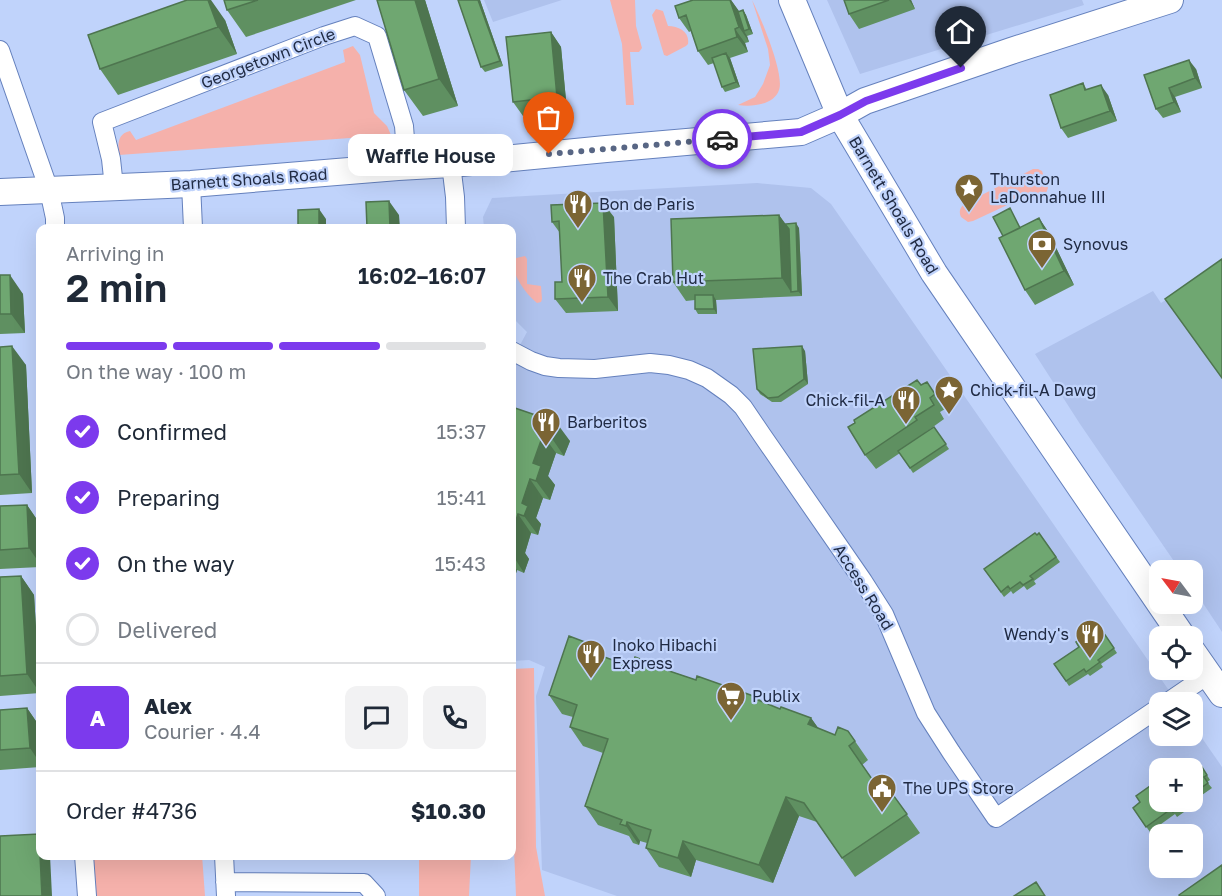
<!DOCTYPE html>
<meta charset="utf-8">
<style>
body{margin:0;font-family:"Golos Text",sans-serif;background:#f2f2f3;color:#1f2937;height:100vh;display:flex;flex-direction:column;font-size:22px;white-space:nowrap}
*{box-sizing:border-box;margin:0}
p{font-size:20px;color:#747a83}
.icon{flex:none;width:33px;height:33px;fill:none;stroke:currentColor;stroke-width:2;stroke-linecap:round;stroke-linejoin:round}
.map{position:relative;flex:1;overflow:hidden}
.details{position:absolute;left:36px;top:224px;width:480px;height:636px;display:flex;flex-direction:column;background:#fff;border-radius:12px;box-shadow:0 6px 24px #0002}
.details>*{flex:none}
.needle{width:39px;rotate:302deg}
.controls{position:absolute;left:1149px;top:560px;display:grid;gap:12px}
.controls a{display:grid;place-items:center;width:54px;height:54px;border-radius:12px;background:#fff;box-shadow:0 6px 24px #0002;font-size:30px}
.pin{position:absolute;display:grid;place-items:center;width:51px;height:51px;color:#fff;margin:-62px -26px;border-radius:50% 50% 50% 0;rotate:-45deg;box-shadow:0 0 6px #0007}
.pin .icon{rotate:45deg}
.courier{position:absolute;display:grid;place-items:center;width:60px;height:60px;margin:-30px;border:4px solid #7c3aed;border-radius:50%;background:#fff;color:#222;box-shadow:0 2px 8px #0007}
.bubble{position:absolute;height:42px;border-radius:12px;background:#fff;box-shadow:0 6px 24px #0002;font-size:20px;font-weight:600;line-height:42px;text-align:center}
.head em{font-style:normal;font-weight:600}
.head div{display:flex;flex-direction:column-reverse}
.head{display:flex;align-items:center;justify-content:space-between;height:102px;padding:0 30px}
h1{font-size:39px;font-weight:600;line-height:45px}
.bar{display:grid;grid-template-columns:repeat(4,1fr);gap:9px 6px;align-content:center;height:72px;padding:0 30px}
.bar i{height:8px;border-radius:4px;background:#e0e1e3}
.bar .selected{background:#7c3aed}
.bar p{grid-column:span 4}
.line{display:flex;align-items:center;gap:15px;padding:0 30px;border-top:2px solid #e0e1e3}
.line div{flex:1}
.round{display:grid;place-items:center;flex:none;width:63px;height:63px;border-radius:12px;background:#f2f2f3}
ol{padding:0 30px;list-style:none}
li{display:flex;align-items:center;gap:18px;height:66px}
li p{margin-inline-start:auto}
li .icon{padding:6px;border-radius:50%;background:#7c3aed;color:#fff;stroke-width:4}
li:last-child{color:#747a83}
li i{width:33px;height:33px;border:3px solid #e0e1e3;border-radius:50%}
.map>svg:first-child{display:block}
.built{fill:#afc2ed;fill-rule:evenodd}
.green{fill:#f5b1ab}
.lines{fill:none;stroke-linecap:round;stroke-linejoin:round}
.street-casing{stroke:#6581bd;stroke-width:20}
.secondary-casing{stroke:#6581bd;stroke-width:28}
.street{stroke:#fff;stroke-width:18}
.secondary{stroke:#fff;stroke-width:26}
.wall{fill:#5f9061}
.shaded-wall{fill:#4e754f}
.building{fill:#6fa771;stroke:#4e754f;stroke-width:1.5}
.done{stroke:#586684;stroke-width:6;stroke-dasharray:0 10.8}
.route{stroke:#7c3aed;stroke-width:8}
.labels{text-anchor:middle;stroke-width:4.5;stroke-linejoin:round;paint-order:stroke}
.street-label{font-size:16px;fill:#202b44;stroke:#c0d3fb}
.poi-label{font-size:16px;fill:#202b44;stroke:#c0d3fb;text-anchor:start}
</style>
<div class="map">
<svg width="1222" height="896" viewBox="0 0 1222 896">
<rect width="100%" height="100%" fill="#c0d3fb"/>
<path class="built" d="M484 0H562L493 22Z
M827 0H1082L1084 5 860 74Z
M757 183 811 188 831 204 1177 702H1160V735H1192L1193 725 1222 767V896H617L542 870 536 696 545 667 529 660 512 661V360L527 332 512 317V228H484L483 217 492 198ZM1160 768H1192V801H1160ZM1160 834H1192V867H1160Z
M1222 264V632L1193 588 1192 570H1180L1080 424 1035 354 1153 291 1161 303Z"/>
<path class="green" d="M610 0H635L636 26 642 48 639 52H630L634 105H626L622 44Z
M752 0C760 16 785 74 779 90 774 105 752 107 738 105L755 97 763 84 770 65 768 49Z
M656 9 663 11 668 26C679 26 690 32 688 44L686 46 667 56 664 55 652 15Z
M353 46 360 55 374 113 387 126 391 135 119 155C118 144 117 134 130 131L136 140 345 62 343 50Z
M1033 169H1038L1042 171 1048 188 1046 193 1037 196 1020 199 973 221 968 222 961 217C958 211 961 206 966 203Z
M525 256 527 259V284L541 286 542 299 541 302 537 303C524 292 513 276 512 259Z
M534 668 536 847 545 896H516L514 849 512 847V669Z
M87 855H202L205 896H88Z
M419 855H471L469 896H419Z"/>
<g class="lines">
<g class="street-casing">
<path id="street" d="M0 50 49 190 55 218V228
M451 164 455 197 456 228
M191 184 193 228
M114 187 111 159 102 122 324 36 355 26 377 36 404 126 407 166
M512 351 531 361 545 366 559 368 595 369 650 363 669 365 689 370 707 378 731 395 743 407 762 435 863 581 884 614 926 713 951 752 996 818 1160 707
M1168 702 1209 674
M84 855 87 896
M224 855 226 896
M225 882 364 883 376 896"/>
</g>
<g class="secondary-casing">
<path id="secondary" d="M792 0 840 115 934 273 1182 636
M0 192 191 184 398 167 451 164 606 149 801 132 840 115 865 101 1011 51 1170 0
M1192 651 1222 694"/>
</g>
<use href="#street" class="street"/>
<use href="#secondary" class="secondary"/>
</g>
<path class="wall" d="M224 0H356L246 37 227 10Z
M377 0H425L458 106 423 116 404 90Z
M458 0H480L503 66 485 72 481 67Z
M693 0H731L739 12 743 10 746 15 753 34 747 36 749 42 745 43 748 52 730 58 740 87 725 92 722 87 714 63 708 65 698 51 691 31 689 32 679 18Z
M844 0H911L915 9 859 29 849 14Z
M225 20 237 54 118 95 100 69Z
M551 32 561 47 567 111 523 116 513 102Z
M1196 69 1202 88 1175 97 1181 112 1163 118 1156 109 1144 75Z
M1083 83 1087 90 1108 95 1117 121 1068 138 1061 128Z
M1010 208 1020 228 1039 218 1049 233 1074 285 1035 305 1025 290 1003 236Z
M779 215 785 224 799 228 802 296 716 300 717 314H698L695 309V300L686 301 673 282Z
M614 217 618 311 566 313 555 299 562 282 560 233 552 222Z
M0 275 23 294 25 333 0 334Z
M0 347 26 365 32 493 0 495Z
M805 351 808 384 781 402H772L760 394 757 389Z
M927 382 945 409 940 412 944 419 926 432V433L934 427 949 449 913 473 900 453 876 469 865 455 921 385Z
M512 407 570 441 564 456 556 453 548 476 555 485 550 500 543 498 536 518 541 524 538 535 531 533 525 553 529 559 524 573 517 570 512 586Z
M27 505 40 524V567L0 569V506Z
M1039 533 1060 562 1034 581 1036 584 1027 590 1024 586 1013 594 1011 591 1004 597 984 569Z
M21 576 34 595 40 693 0 696V577Z
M1101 629 1117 653 1101 664 1103 667 1090 676 1088 674 1069 686 1054 664 1079 647 1092 635Z
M598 647 605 657 632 667 669 670 670 671 696 680 759 698 762 702 780 709 811 718 818 728 835 735 848 731 868 760 862 765 874 782 880 777 920 833 855 877 817 822 799 816 773 883 696 860 691 877 659 867 646 848 647 843 640 841 639 845 633 843 629 836 598 825 585 806 603 753 583 746 570 727 573 717 562 714 549 695Z
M27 708 40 727V767L0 770V710Z
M1202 767 1210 780 1207 782 1212 788 1192 802 1194 805 1177 817 1175 814 1150 832 1133 808 1160 801H1192V768L1199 769Z"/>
<path class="shaded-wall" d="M208 0H211L225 20 237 54 218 27Z
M415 0H425L458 106 439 79Z
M478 0H480L503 66 500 61Z
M730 0H731L739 11 745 30 744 31 747 36 749 42 739 27Z
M909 0H911L915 9Z
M743 10 746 15 753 34 749 29Z
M735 29 745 43 748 52 737 37Z
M551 32 561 47 567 111 557 97Z
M726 53 730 58 740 87 736 82Z
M1189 60 1196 69 1202 88 1195 78Z
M1101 85 1108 95 1117 121 1110 111Z
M1169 88 1175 97 1181 112 1174 102Z
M389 201 399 215 400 228H390Z
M603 203 614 217 618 311 608 297Z
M319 209 326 219V228H319Z
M779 215 793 234 791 292 782 278Z
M1039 218 1049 233 1074 285 1064 271Z
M796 223 799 228 802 296 798 291Z
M10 275 23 294 25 333 11 314Z
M713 295 716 300 717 314 714 309Z
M12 346 26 365 32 493 19 474Z
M802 346 805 351 808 384 804 379Z
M556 422 570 441 564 456 551 437Z
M543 435 556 453 548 476 555 485 550 500 536 481 533 463Z
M530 479 543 498 536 518 541 524 538 535 524 516 522 503Z
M27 505 40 524V564L29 548Z
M518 514 531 533 525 553 529 559 524 573 512 554V533Z
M512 563 517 570 512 586Z
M21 576 34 595 40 693 27 674Z
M598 647 611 666 596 654Z
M27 708 40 727V763L30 748Z
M811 718 824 736 808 724Z
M786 797 799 816 773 883 759 865Z
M627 822 640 841 639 845 626 826Z
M39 834 40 836V855H50L52 896H42Z
M683 841 696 860 691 877 678 858Z"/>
<path class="building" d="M187 0H208L218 27 100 69 88 35Z
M224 0H258L227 10Z
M377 0H415L439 79 404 90Z
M458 0H478L500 61 481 67Z
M693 0H730L739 27 735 29 737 37 698 51 686 15 679 18 675 6Z
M844 0H889L849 14Z
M743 10 749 29 744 31 738 12Z
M551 32 557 97 513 102 506 37Z
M726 53 736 82 722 87 712 58Z
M1189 60 1195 78 1169 88 1174 102 1156 109 1144 75Z
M1083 83 1085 90 1101 85 1110 111 1061 128 1050 95Z
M389 201 390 228H367L366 202Z
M603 203 608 297 555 299V282H562L559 221 552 222 551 205Z
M1010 208 1020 228 1003 236 993 217Z
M319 209V228H298V210Z
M779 215 782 278 673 282 671 219Z
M1039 218 1064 271 1025 290 999 238Z
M796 223 798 291 791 292 789 229 785 224Z
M1222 259V378L1165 299Z
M0 275H10L11 314H0Z
M695 295H713L714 309H695Z
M12 346 19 474 0 475V347Z
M802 346 804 379 778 397 768 398 757 389 753 349Z
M917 380 921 385 927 382 935 394 930 398 934 405 915 417 917 420 865 455 848 427 855 423 854 420Z
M512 407 556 422 551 437 543 435 533 463 541 466 536 481 530 479 522 503 528 506 524 516 518 514 512 533Z
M934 427 946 444 910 468 898 451Z
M27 505 29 548 0 550V506Z
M1035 533 1037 535 1039 533 1056 557 1030 576 1033 579 1023 585 1020 582 1010 589 1008 586 1001 592 984 569Z
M512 539 516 540 512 552Z
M21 576 27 674 0 676V577Z
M1101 629 1114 648 1098 660 1100 662 1086 672 1084 669 1066 681 1054 664 1079 647 1076 642 1090 632 1092 635Z
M569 636 598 647 596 654 632 667 635 657 669 670V671L696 680 697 676 759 698 758 700 780 709 781 707 811 718 808 724 835 735 838 727 848 731 855 741 849 746 874 782 880 777 907 814 842 858 804 803 786 797 759 865 683 841 678 858 646 848 651 830 627 822 626 826 620 824 622 820 585 806 608 739 570 727 577 705 549 695Z
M27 708 30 748 0 750V710Z
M1195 763 1199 769 1202 767 1207 775 1204 777 1208 783 1192 794V768H1187Z
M1160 779V801H1189L1173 812 1171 809 1146 827 1133 808 1140 802 1136 796Z
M39 834 42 896H0V836Z
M1222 865V896H1180L1179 895Z
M1036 882 1045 896H1014Z"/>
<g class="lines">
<path class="done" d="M549 154 722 139"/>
<path class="route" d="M722 139 801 132 840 115 866 101 961 68"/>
</g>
<defs>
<g id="sight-pin" transform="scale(1.5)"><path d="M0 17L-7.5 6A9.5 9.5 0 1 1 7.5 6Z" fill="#7b6534" stroke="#c0d3fb"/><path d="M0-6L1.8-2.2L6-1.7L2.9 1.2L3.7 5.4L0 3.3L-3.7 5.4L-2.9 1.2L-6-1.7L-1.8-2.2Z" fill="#fff"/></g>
<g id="restaurant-pin" transform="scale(1.5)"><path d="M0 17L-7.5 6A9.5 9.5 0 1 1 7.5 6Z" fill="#7b6534" stroke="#c0d3fb"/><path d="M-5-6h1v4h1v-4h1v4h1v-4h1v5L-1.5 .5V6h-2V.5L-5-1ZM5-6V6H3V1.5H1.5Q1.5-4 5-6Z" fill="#fff"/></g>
<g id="bank-pin" transform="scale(1.5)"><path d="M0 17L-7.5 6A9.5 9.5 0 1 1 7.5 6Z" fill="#7b6534" stroke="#c0d3fb"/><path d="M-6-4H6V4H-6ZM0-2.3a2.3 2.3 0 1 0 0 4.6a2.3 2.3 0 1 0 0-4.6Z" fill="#fff"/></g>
<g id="supermarket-pin" transform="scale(1.5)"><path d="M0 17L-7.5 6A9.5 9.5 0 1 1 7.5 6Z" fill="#7b6534" stroke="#c0d3fb"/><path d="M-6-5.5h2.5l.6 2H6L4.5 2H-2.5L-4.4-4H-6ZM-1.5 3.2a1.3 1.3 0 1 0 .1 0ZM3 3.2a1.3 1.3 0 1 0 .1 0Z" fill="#fff"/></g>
<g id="civic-pin" transform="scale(1.5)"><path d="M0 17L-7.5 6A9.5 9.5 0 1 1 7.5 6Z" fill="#7b6534" stroke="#c0d3fb"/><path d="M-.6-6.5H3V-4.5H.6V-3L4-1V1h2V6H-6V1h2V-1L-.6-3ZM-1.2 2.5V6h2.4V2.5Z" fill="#fff"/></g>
</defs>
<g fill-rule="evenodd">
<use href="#sight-pin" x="969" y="188"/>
<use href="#restaurant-pin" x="578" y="204"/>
<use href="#bank-pin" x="1042" y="244"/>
<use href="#restaurant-pin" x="582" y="278"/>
<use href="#sight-pin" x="949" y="390"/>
<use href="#restaurant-pin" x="906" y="400"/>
<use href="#restaurant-pin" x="546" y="422"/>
<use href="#restaurant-pin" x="1090" y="634"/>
<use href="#restaurant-pin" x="591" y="654"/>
<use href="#supermarket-pin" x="731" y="696"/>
<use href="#civic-pin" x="882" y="788"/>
</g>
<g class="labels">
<g class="street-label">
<text transform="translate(268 58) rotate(-21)" y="6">Georgetown Circle</text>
<text transform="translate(249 179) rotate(-4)" y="6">Barnett Shoals Road</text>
<text transform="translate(894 205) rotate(59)" y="6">Barnett Shoals Road</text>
<text transform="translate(864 587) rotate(58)" y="6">Access Road</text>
</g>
<g class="poi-label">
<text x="990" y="185">Thurston<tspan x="990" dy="18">LaDonnahue III</tspan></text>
<text x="599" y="210">Bon de Paris</text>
<text x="1063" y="250">Synovus</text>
<text x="603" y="284">The Crab Hut</text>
<text x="970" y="396">Chick-fil-A Dawg</text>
<text x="885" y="406" text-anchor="end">Chick-fil-A</text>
<text x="567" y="428">Barberitos</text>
<text x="1069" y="640" text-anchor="end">Wendy's</text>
<text x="612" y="651">Inoko Hibachi<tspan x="612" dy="18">Express</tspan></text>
<text x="752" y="702">Publix</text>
<text x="903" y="794">The UPS Store</text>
</g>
</g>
</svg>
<div class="controls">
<a><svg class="needle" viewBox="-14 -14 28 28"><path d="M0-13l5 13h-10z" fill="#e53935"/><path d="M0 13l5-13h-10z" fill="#747a83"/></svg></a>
<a><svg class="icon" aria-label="locate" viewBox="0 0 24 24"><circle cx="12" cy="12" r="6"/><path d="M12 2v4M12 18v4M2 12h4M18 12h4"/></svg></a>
<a><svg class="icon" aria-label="layers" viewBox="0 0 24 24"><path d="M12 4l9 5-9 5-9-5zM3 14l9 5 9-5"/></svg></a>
<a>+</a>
<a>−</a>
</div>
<div class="pin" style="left:549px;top:154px;background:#ea580c"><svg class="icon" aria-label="bag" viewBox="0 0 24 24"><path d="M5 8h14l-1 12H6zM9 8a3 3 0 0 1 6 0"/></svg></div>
<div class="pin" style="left:961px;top:68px;background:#1f2937"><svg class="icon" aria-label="home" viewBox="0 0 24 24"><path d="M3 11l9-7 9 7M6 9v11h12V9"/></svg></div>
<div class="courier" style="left:722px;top:139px"><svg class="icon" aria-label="car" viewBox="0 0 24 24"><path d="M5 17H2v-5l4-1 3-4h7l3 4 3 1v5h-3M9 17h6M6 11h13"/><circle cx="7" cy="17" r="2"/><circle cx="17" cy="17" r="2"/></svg></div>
<div class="bubble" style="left:348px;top:134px;width:165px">Waffle House</div>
<section class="details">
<div class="head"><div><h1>2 min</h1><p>Arriving in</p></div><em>16:02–16:07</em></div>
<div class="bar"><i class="selected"></i><i class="selected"></i><i class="selected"></i><i></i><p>On the way · 100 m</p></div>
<ol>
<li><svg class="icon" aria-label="check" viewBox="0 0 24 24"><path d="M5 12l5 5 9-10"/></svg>Confirmed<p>15:37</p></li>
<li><svg class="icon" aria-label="check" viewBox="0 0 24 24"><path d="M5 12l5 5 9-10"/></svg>Preparing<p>15:41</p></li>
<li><svg class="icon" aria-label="check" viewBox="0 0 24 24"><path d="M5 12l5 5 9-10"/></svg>On the way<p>15:43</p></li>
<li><i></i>Delivered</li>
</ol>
<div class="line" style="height:108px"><b class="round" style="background:#7c3aed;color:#fff">A</b><div><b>Alex</b><p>Courier · 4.4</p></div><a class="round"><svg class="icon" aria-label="chat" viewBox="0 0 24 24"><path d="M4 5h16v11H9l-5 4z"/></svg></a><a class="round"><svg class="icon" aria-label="phone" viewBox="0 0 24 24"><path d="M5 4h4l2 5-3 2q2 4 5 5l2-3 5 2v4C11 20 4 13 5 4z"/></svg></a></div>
<div class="line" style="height:78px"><div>Order #4736</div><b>$10.30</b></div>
</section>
</div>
